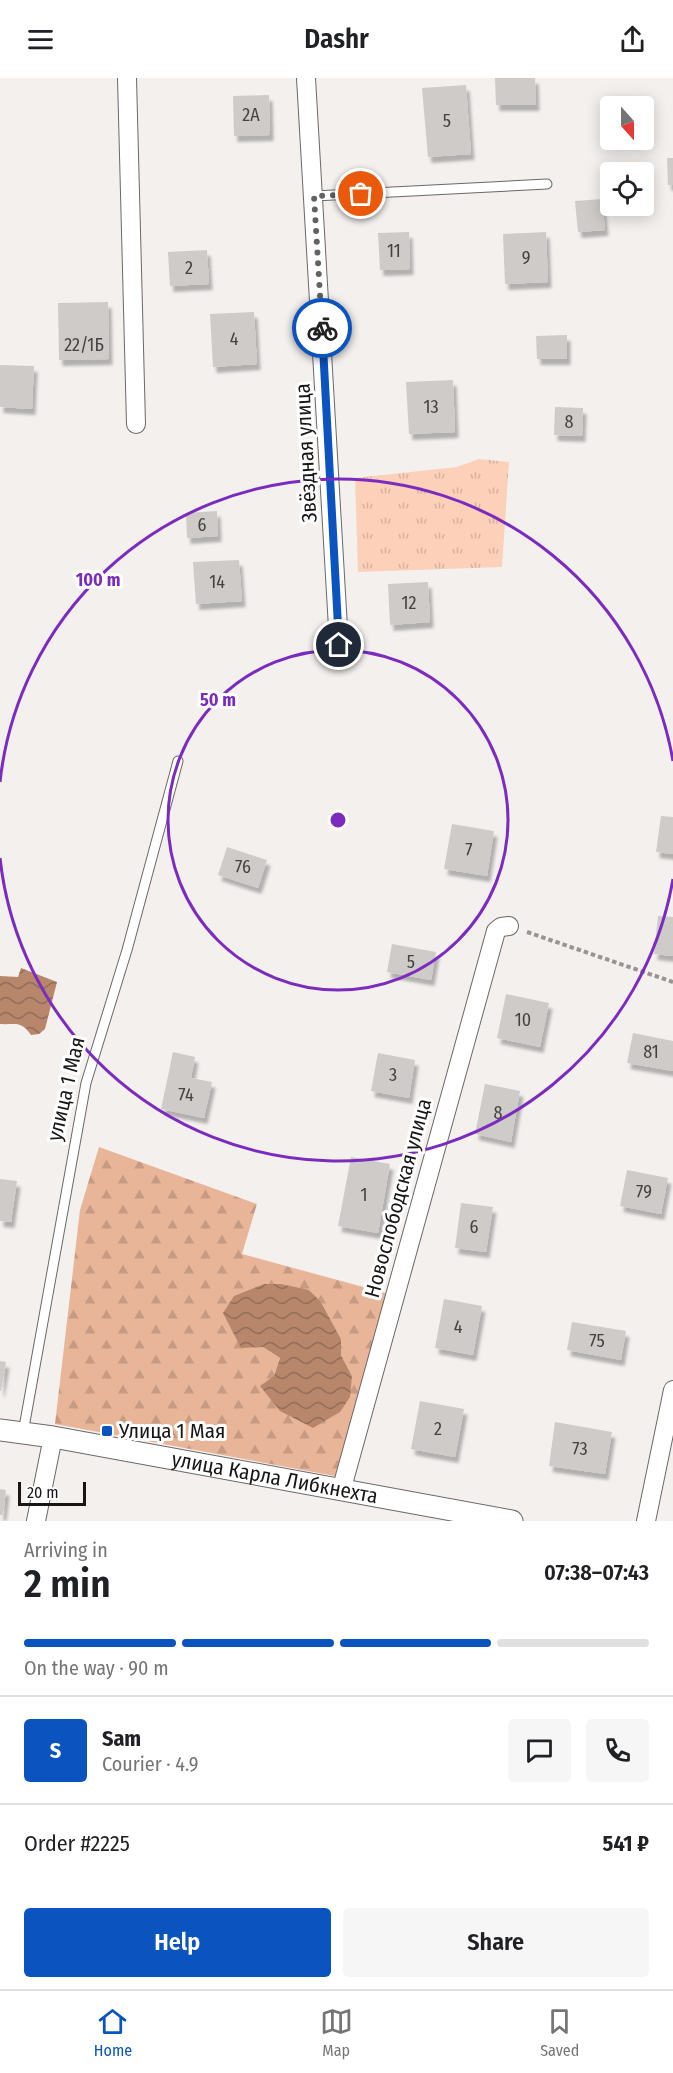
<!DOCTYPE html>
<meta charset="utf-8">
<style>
body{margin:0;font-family:"Fira Sans Condensed",sans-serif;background:#f6f6f6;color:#202124;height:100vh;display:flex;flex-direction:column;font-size:22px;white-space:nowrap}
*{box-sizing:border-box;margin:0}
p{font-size:20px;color:#757577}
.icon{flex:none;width:33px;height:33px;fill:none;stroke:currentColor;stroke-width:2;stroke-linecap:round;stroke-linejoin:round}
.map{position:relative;height:1443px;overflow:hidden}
.panel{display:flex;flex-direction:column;background:#fff;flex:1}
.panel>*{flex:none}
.needle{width:39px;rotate:159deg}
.fabs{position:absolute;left:600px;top:18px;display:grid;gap:12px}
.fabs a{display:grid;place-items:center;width:54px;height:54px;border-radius:6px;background:#fff;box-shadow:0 3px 15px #0003;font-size:30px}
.scale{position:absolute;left:18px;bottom:15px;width:68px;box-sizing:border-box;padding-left:6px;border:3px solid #171615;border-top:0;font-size:16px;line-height:21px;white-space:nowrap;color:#171615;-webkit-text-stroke:4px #fff;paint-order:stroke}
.pin{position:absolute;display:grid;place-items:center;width:51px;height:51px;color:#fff;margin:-26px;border:3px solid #fff;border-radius:50%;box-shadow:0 2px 6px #0007}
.courier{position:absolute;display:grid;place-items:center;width:60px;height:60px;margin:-30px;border:4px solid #0b53be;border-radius:50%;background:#fff;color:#222;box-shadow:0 2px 8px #0007}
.head em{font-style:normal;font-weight:600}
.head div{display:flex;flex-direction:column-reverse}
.head{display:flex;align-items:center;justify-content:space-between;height:102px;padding:0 24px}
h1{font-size:39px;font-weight:600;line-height:45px}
.bar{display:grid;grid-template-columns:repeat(4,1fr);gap:9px 6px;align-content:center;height:72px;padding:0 24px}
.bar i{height:8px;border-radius:4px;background:#e0e0e0}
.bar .selected{background:#0b53be}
.bar p{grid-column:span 4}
.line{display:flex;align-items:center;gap:15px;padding:0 24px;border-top:2px solid #e0e0e0}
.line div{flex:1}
.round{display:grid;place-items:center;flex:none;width:63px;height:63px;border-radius:6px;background:#f6f6f6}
.action{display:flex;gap:12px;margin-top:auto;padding:12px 24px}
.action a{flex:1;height:69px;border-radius:6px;background:#0b53be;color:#fff;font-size:24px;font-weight:600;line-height:69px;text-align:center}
.action a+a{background:#f6f6f6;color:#202124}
header{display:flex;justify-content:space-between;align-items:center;height:78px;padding:0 24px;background:#fff;font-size:27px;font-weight:600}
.menu{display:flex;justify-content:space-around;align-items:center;height:84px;border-top:2px solid #e0e0e0;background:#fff;font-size:16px;color:#757577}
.menu a{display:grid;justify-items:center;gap:3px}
.menu .selected{color:#0b53be}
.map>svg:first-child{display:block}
.grass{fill:url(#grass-tufts)}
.forest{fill:url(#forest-firs);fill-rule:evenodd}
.water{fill:url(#water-waves)}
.building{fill:#cfcbc9;filter:url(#shadow)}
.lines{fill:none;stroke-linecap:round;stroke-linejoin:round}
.service-casing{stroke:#6b6867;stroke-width:11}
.minor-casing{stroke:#6b6867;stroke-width:20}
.tertiary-casing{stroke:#6b6867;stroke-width:23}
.path{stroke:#979594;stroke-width:4;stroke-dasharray:4.5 3;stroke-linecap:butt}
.service{stroke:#fff;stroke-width:9}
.minor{stroke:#fff;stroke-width:18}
.tertiary{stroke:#fff;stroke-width:21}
.done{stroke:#646261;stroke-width:6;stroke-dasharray:0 10.8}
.route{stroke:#0b53be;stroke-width:8}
.ring{fill:none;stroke:#7b2cbf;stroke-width:3}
.poi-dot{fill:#0b53be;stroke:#fff;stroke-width:2}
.labels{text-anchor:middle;stroke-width:6;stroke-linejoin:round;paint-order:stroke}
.number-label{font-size:18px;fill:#454342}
.street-label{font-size:21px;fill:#171615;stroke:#fff}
.poi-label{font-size:21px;fill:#171615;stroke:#fff;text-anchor:start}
.centre{fill:#7b2cbf;stroke:#fff;stroke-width:3}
.ring-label{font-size:18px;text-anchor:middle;font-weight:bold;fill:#7b2cbf;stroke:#fff;stroke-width:6;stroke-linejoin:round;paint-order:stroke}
</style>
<header><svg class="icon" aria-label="menu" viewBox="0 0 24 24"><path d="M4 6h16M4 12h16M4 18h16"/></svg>Dashr<svg class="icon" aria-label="share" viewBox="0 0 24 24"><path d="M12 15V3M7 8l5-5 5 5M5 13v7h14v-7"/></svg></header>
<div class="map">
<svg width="673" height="1443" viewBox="0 0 673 1443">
<defs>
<pattern id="grass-tufts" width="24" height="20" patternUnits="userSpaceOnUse" patternTransform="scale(1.5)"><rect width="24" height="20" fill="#fcd0b9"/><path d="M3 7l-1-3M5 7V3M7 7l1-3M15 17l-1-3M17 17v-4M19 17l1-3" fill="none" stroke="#d7b29e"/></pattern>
<pattern id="forest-firs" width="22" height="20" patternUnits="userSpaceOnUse" patternTransform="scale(1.5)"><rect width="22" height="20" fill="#e9b599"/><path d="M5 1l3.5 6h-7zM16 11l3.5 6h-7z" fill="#c79b83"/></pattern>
<pattern id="water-waves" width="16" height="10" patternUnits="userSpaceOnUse" patternTransform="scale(1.5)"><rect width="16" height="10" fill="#b7866b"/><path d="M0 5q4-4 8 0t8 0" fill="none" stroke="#946d57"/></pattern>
<filter id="shadow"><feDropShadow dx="3.5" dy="6" stdDeviation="1.5" flood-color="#0004"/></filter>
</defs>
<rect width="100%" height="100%" fill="#f3f0ee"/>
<path class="grass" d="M479 381 509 384 502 489 358 494 355 400 457 389Z"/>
<path class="forest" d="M99 1069 257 1126 242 1176 389 1216 335 1398 55 1346 80 1132ZM321 1224 341 1261V1277L352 1298H274L280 1280 263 1269Z"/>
<path class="water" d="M21 890 57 904 45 951 39 956 31 957C21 942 15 947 0 946V898L18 899Z
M264 1206H281L309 1212 321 1224 341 1261V1277L352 1298 350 1319 340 1334 313 1350 280 1333 260 1308 274 1298 280 1280 263 1269 241 1270 223 1235 234 1218Z"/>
<path class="building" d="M495 0H535L536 27H496Z
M466 7 471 76 428 79 422 10Z
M269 17 270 57 234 58 233 18Z
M667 80H673V107H668Z
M602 121 605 152 578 154 575 123Z
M409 154 410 191 380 192 378 155Z
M546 154 548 204 505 206 503 156Z
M207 172 209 206 170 208 168 174Z
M108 224 109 281 59 282 58 225Z
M254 234 257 286 213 289 210 236Z
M567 257V281H537L536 258Z
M0 287 34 288 32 331 0 329Z
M453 302 455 354 409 356 406 304Z
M555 329 583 330 582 358 554 357Z
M217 433 218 458 187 460 186 435Z
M239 482 242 523 196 526 193 484Z
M428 504 430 544 390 547 388 506Z
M661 738 673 739V776L656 774Z
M452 746 494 753 487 798 444 791Z
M227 769 267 782 258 810 218 797Z
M658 838 673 839V878L654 876Z
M392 866 436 874 431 902 387 894Z
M506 916 549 925 540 969 497 960Z
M633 955 673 963V993L627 985Z
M173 974 195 979 191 1000 212 1004 204 1040 161 1031Z
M378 975 415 982 409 1020 371 1013Z
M485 1006 520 1013 511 1064 475 1056Z
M351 1079 390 1086 378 1155 338 1148Z
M627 1092 668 1100 661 1136 620 1128Z
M0 1101 17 1103 11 1144 0 1143Z
M461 1125 493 1129 486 1174 455 1170Z
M444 1221 482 1228 473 1277 435 1270Z
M572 1244 626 1253 621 1282 567 1272Z
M0 1283 6 1284 1 1313H0Z
M420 1323 464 1331 455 1379 411 1371Z
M555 1344 612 1354 605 1396 549 1388Z
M0 1411 6 1412 3 1437H0Z"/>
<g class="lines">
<g class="service-casing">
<path id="service" d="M314 118 547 106
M23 1355 86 1005 127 872 178 683"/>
</g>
<g class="minor-casing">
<path id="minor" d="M127 0 136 346
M306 0 339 567
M341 1413 496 853 501 849 509 848
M36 1443 53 1359
M646 1443 673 1312"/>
</g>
<g class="tertiary-casing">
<g id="tertiary">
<path id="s1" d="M0 1352 53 1359 512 1443"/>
</g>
</g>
<path class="path" d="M527 854 673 904"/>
<use href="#service" class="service"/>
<use href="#minor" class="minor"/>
<use href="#tertiary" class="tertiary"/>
</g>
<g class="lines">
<path class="done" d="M322 250 314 118 361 116"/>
<path class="route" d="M322 250 339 567"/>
</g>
<g class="ring">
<circle cx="338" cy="742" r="170"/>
<path d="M673 801A340 340 0 0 1 0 780M0 704A340 340 0 0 1 673 683"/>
</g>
<rect class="poi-dot" x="101" y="1347" width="12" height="12" rx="3"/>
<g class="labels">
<g class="number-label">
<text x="251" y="43">2А</text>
<text x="447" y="49">5</text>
<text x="394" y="179">11</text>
<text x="526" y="186">9</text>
<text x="189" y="196">2</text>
<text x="234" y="267">4</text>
<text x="84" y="273">22/1Б</text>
<text x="431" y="335">13</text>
<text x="569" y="350">8</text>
<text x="202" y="453">6</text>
<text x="217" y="510">14</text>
<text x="409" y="531">12</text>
<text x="469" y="778">7</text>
<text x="243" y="795">76</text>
<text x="411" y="890">5</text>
<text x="523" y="948">10</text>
<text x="651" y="980">81</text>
<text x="393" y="1003">3</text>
<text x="186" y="1023">74</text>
<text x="498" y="1041">8</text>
<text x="644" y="1120">79</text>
<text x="364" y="1123">1</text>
<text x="474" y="1155">6</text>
<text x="458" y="1255">4</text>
<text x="597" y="1269">75</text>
<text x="438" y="1357">2</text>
<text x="580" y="1377">73</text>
</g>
<g class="street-label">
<text transform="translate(306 375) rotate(-93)" y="7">Звёздная улица</text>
<text transform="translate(66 1011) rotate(-77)" y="7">улица 1 Мая</text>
<text transform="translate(398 1120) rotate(-75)" y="7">Новослободская улица</text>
<text dy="7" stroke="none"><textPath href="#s1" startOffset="279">улица Карла Либкнехта</textPath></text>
</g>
<g class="poi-label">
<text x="119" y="1360">Улица 1 Мая</text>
</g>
</g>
<circle cx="338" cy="742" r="9" class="centre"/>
<g class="ring-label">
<text x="98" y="508">100 m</text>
<text x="218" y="628">50 m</text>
</g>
</svg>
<div class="fabs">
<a><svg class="needle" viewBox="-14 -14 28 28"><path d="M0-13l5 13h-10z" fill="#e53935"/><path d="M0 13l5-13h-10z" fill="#757577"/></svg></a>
<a><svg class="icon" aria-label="locate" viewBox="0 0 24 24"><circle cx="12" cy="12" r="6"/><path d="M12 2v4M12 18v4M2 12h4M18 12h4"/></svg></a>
</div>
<div class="scale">20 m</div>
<div class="pin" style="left:361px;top:116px;background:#ea580c"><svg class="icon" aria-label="bag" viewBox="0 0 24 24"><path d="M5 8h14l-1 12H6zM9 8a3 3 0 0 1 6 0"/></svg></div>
<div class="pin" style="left:339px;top:567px;background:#1f2937"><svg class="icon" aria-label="home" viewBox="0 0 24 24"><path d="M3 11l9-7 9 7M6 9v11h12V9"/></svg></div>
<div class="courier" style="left:322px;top:250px"><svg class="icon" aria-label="bike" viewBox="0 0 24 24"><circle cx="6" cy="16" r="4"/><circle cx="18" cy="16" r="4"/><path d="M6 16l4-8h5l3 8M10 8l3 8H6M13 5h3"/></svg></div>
</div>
<section class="panel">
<div class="head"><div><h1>2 min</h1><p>Arriving in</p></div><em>07:38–07:43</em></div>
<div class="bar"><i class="selected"></i><i class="selected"></i><i class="selected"></i><i></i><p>On the way · 90 m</p></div>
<div class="line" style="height:108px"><b class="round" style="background:#0b53be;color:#fff">S</b><div><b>Sam</b><p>Courier · 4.9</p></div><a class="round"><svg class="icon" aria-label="chat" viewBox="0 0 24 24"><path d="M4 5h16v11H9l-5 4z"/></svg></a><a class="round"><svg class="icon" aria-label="phone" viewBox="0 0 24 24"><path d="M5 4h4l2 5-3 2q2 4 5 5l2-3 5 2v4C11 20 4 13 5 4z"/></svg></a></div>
<div class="line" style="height:78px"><div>Order #2225</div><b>541 ₽</b></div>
<div class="action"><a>Help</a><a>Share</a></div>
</section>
<nav class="menu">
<a class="selected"><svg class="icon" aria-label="home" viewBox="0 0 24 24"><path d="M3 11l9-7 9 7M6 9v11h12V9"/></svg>Home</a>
<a><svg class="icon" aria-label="map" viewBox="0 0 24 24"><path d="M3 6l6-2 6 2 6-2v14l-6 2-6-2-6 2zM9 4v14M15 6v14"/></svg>Map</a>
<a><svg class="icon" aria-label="saved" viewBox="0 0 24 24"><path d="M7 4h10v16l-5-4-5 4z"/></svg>Saved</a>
</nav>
